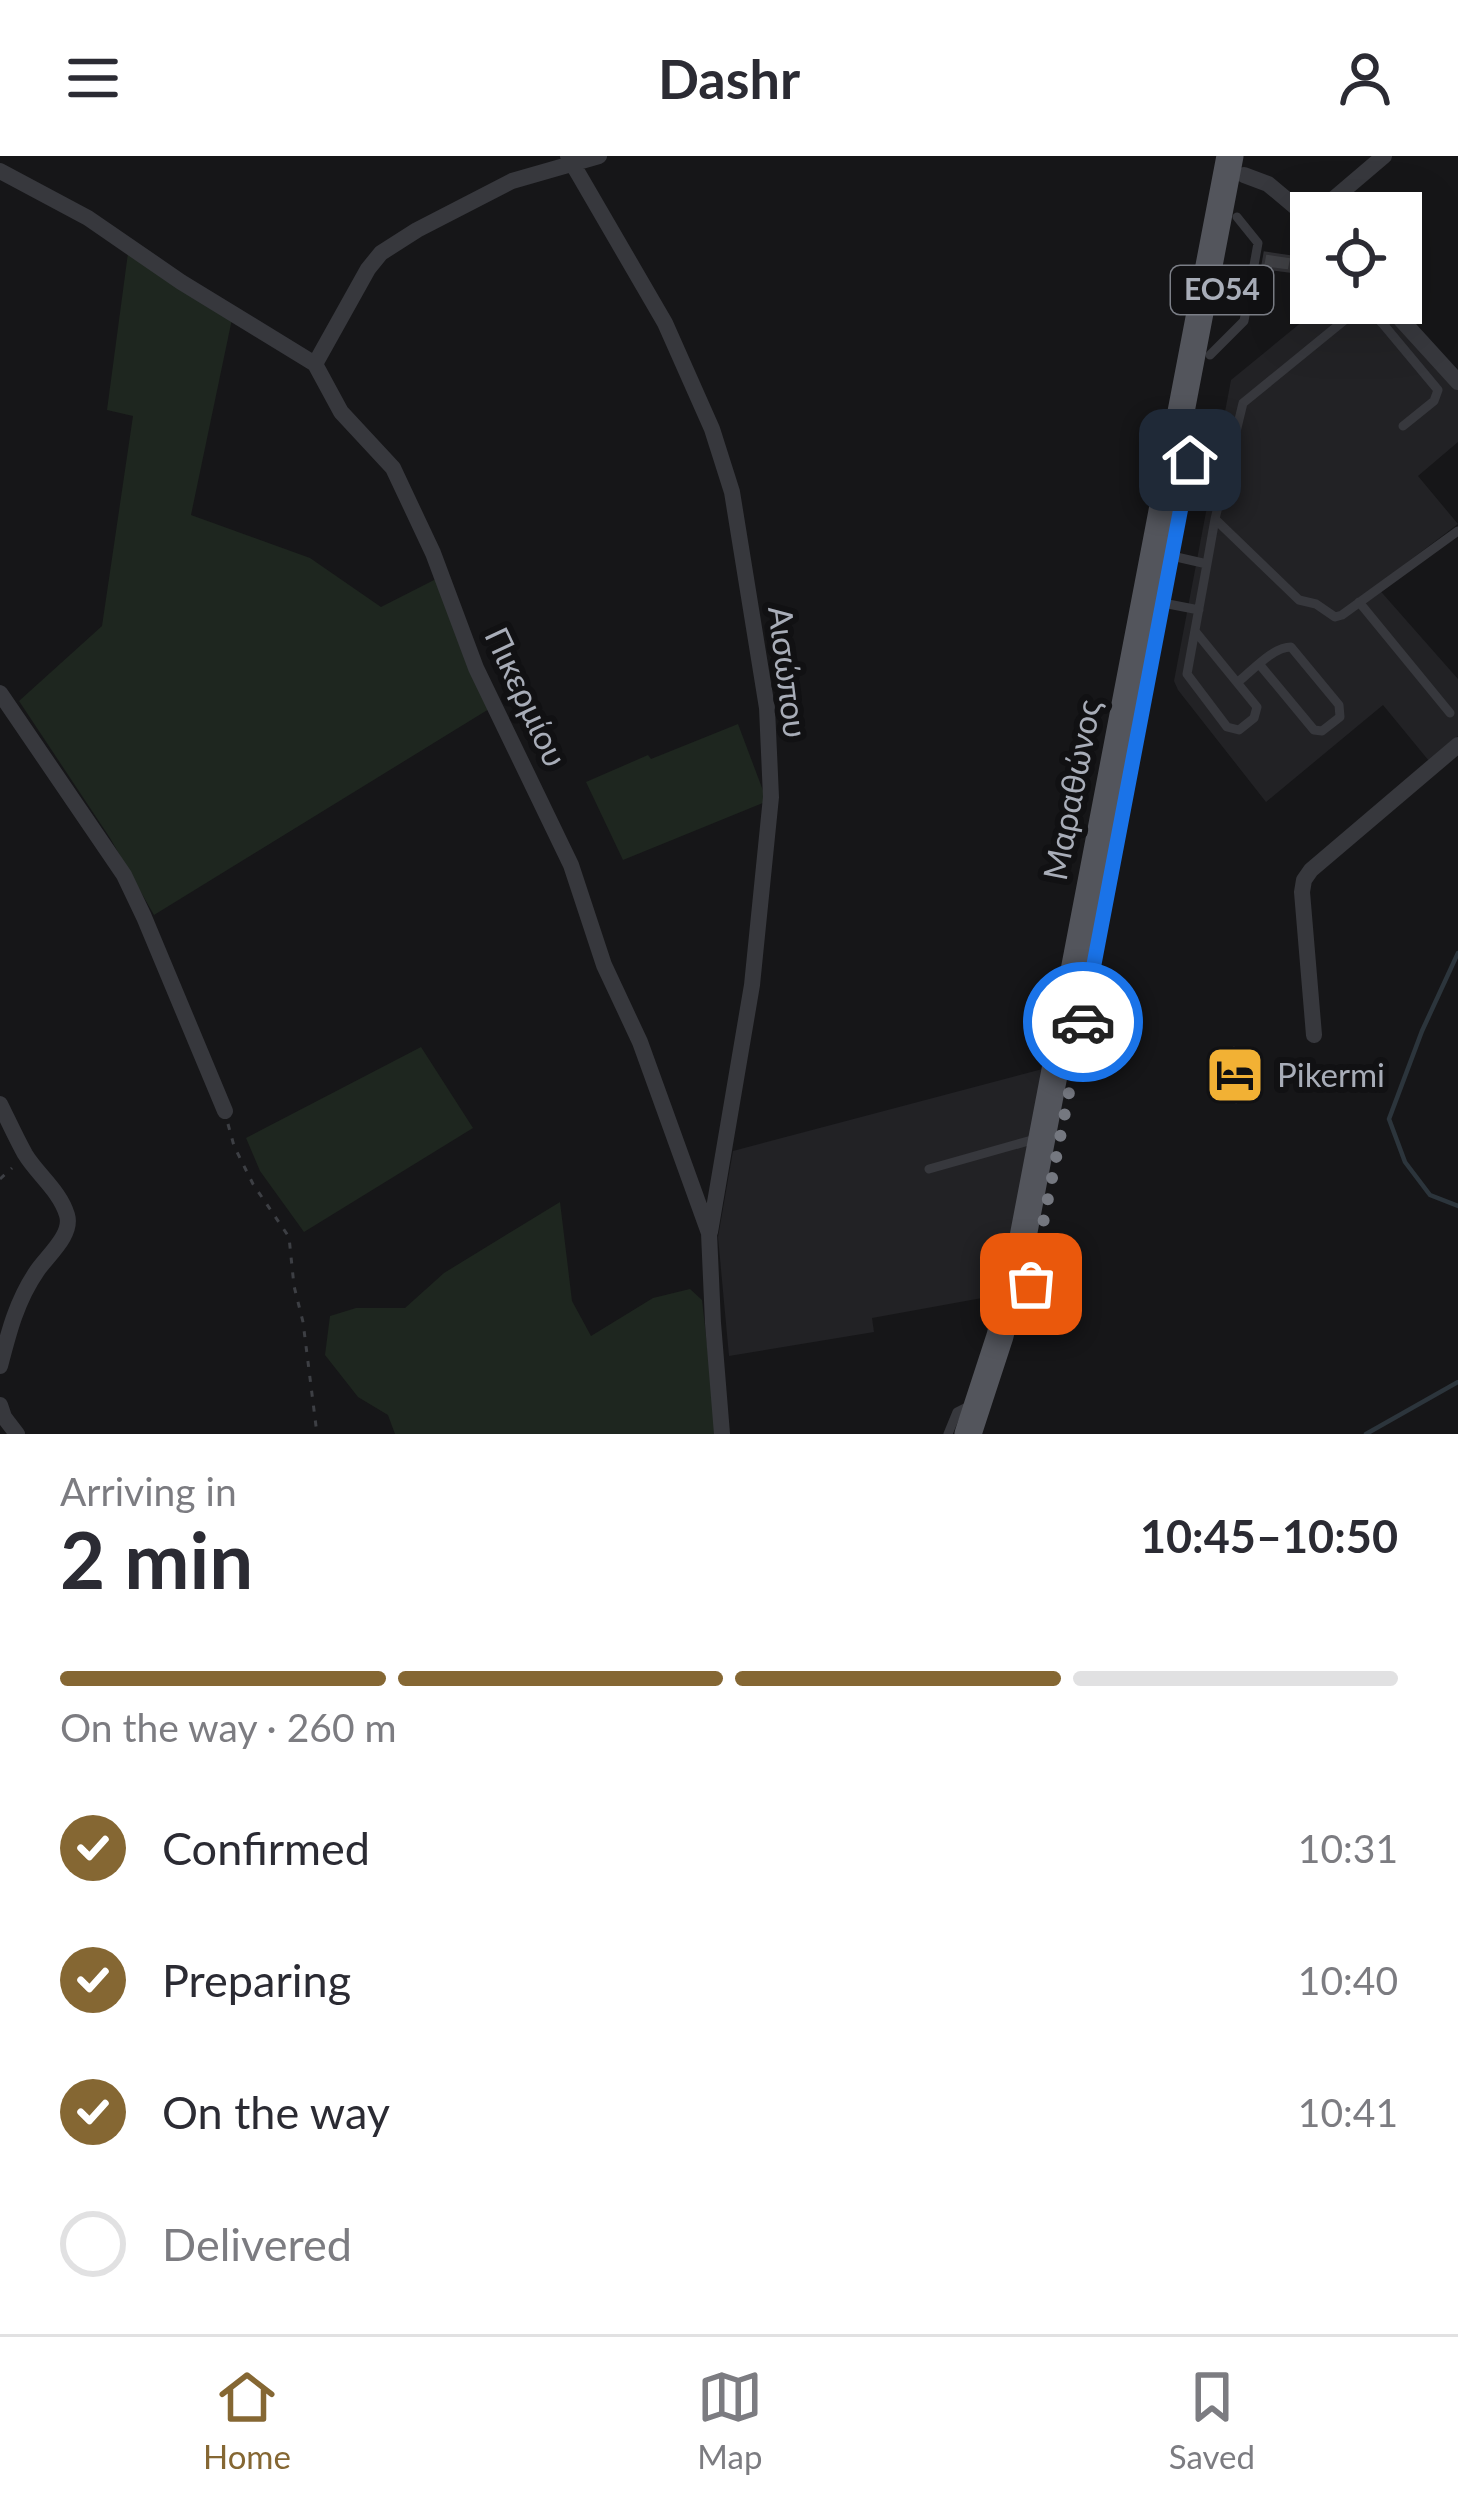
<!DOCTYPE html>
<meta charset="utf-8">
<style>
body{margin:0;font-family:Lato,sans-serif;background:#f7f7f7;color:#2b2b33;height:100vh;display:flex;flex-direction:column;font-size:45px;white-space:nowrap}
*{box-sizing:border-box;margin:0}
p{font-size:39px;color:#7c7c81}
.icon{flex:none;width:66px;height:66px;fill:none;stroke:currentColor;stroke-width:2;stroke-linecap:round;stroke-linejoin:round}
.map{position:relative;height:1278px;overflow:hidden}
.drawer{display:flex;flex-direction:column;background:#fff;flex:1}
.drawer>*{flex:none}
.fabs{position:absolute;left:1290px;top:36px;display:grid;gap:24px}
.fabs a{display:grid;place-items:center;width:132px;height:132px;border-radius:0px;background:#fff;box-shadow:0 12px 48px #0002;font-size:60px}
.pin{position:absolute;display:grid;place-items:center;width:102px;height:102px;color:#fff;margin:-51px;border-radius:24px;box-shadow:0 6px 18px #0006}
.courier{position:absolute;display:grid;place-items:center;width:120px;height:120px;margin:-60px;border:9px solid #1a73e8;border-radius:50%;background:#fff;color:#222;box-shadow:0 3px 15px #0007}
.head em{font-style:normal;font-weight:700}
.head div{display:flex;flex-direction:column-reverse}
.head{display:flex;align-items:center;justify-content:space-between;height:204px;padding:0 60px}
h1{font-size:78px;font-weight:700;line-height:90px}
.bar{display:grid;grid-template-columns:repeat(4,1fr);gap:18px 12px;align-content:center;height:144px;padding:0 60px}
.bar i{height:15px;border-radius:9px;background:#e1e1e2}
.bar .on{background:#856733}
.bar p{grid-column:span 4}
ol{padding:0 60px;list-style:none}
li{display:flex;align-items:center;gap:36px;height:132px}
li p{margin-inline-start:auto}
li .icon{padding:12px;border-radius:50%;background:#856733;color:#fff;stroke-width:4}
li:last-child{color:#7c7c81}
li i{width:66px;height:66px;border:6px solid #e1e1e2;border-radius:50%}
header{display:flex;justify-content:space-between;align-items:center;height:156px;padding:0 60px;background:#fff;font-size:54px;font-weight:700}
.tabs{display:flex;justify-content:space-around;align-items:center;height:168px;border-top:3px solid #e1e1e2;background:#fff;font-size:33px;color:#7c7c81}
.tabs a{display:grid;justify-items:center;gap:6px}
.tabs .on{color:#856733}
.map>svg:first-child{display:block}
.built{fill:#222225}
.green{fill:#1e261f}
.lines{fill:none;stroke-linecap:round;stroke-linejoin:round}
.stream{stroke:#2c353c;stroke-width:4.5}
.building{fill:#404145;stroke:#303034;stroke-width:3}
.path{stroke:#3d3f44;stroke-width:3;stroke-dasharray:6 9;stroke-linecap:butt}
.lane{stroke:#37383d;stroke-width:9}
.street{stroke:#37383d;stroke-width:16}
.primary{stroke:#53555c;stroke-width:27}
.done{stroke:#757880;stroke-width:12;stroke-dasharray:0 21.6}
.route{stroke:#1a73e8;stroke-width:15}
.labels{text-anchor:middle;stroke-width:12;stroke-linejoin:round;paint-order:stroke}
.shield{fill:#111113;stroke:#7b7e86;stroke-width:3}
.shield-label{font-size:30px;font-weight:bold;fill:#a8adb8}
.street-label{font-size:33px;fill:#a8adb8;stroke:#111113}
.poi-label{font-size:33px;fill:#a8adb8;stroke:#111113;text-anchor:start}
</style>
<header><svg class="icon" aria-label="menu" viewBox="0 0 24 24"><path d="M4 6h16M4 12h16M4 18h16"/></svg>Dashr<svg class="icon" aria-label="person" viewBox="0 0 24 24"><circle cx="12" cy="8" r="4"/><path d="M4 21q1-7 8-7t8 7"/></svg></header>
<div class="map">
<svg width="1458" height="1278" viewBox="0 0 1458 1278">
<rect width="100%" height="100%" fill="#161618"/>
<path class="built" d="M1325 147H1382L1458 232V286L1418 320 1458 368 1376 430 1458 523V580L1429 605 1383 549 1266 646 1178 534 1174 525 1231 224Z
M1050 911 1004 1138 872 1162 874 1176 729 1200 718 1081 733 995Z"/>
<path class="green" d="M128 97 232 163 191 359 310 402 381 451 436 423 489 553 154 759 110 682 19 545 102 470 133 260 107 254Z
M738 568 765 640V646L623 704 586 626 648 599 651 603Z
M421 891 473 972 304 1076 260 1015 246 982Z
M560 1046 572 1145 591 1180 653 1142 690 1133 702 1144 717 1278H395L388 1259 358 1241 325 1199 330 1160 356 1152H405L444 1117Z"/>
<g class="lines">
<path class="stream" d="M1458 797 1422 875 1389 963 1405 1006 1430 1039 1458 1050
M1366 1278 1458 1226"/>
</g>
<path class="building" d="M1265 97 1292 101 1289 115 1273 113 1267 150 1256 148Z
M1234 892 1261 913 1236 946 1209 925Z"/>
<g class="lines">
<path class="path" d="M228 968 234 990 253 1028 289 1081 294 1130 303 1166 317 1278
M0 1023 12 1012"/>
<path class="lane" d="M1396 158 1383 168 1368 153 1357 154 1243 247 1215 363 1299 444 1316 448 1335 461 1342 459 1458 375
M1383 168 1438 234 1434 245 1403 270
M1210 199 1244 165 1258 87 1237 61
M1183 340 1218 346
M1172 400 1207 408 1187 518 1227 571 1239 574 1254 562 1257 551 1195 475
M1207 408 1215 363
M1359 446 1450 557
M1163 447 1199 454
M1238 526C1253 514 1273 491 1291 491L1339 549 1340 561 1322 575 1314 574 1260 509
M929 1013 1039 982
M948 1278 957 1256 973 1248"/>
<path class="street" d="M568 0 665 167 712 273 732 336 767 552 771 641 752 829 710 1076
M0 15 88 62 181 126 315 208 341 256 393 312 433 397 476 512 571 709 604 809 640 886 709 1077 713 1167 722 1278
M1244 19 1268 28 1311 64
M1317 57 1384 0
M1386 147 1458 226
M315 208 368 113 381 97 417 74 512 25 599 0
M0 537 124 719 144 761 225 955
M1314 879 1302 736 1304 724 1311 714 1458 589
M0 948C8 964 16 982 25 998 37 1018 60 1035 67 1059 73 1079 47 1100 37 1115 17 1144 9 1175 0 1210
M0 1249 4 1261 17 1278"/>
<path class="primary" d="M968 1278 1000 1180 1023 1081 1230 0"/>
</g>
<g class="lines">
<path class="done" d="M1031 1128 1083 866"/>
<path class="route" d="M1083 866 1190 304"/>
</g>
<defs>
<g id="hotel-square" transform="scale(3)"><rect x="-9" y="-9" width="18" height="18" rx="4" fill="#f2b134" stroke="#111113"/><path d="M-6-4.5h1.5V1H6V5H4.5V3h-9V5H-6ZM-4 0a1.8 1.8 0 1 1 3.6 0ZM.5 0V-2.5h3Q6-2.5 6 0Z" fill="#111"/></g>
</defs>
<g fill-rule="evenodd">
<use href="#hotel-square" x="1235" y="919"/>
</g>
<g class="labels">
<rect class="shield" x="1171" y="110" width="102" height="48" rx="9"/>
<g class="shield-label">
<text x="1222" y="144">ΕΟ54</text>
</g>
<g class="street-label">
<text transform="translate(788 516) rotate(83)" y="12">Αισώπου</text>
<text transform="translate(526 541) rotate(65)" y="12">Πικερμίου</text>
<text transform="translate(1072 634) rotate(-79)" y="12">Μαραθώνος</text>
</g>
<g class="poi-label">
<text x="1277" y="931">Pikermi</text>
</g>
</g>
</svg>
<div class="fabs">
<a><svg class="icon" aria-label="locate" viewBox="0 0 24 24"><circle cx="12" cy="12" r="6"/><path d="M12 2v4M12 18v4M2 12h4M18 12h4"/></svg></a>
</div>
<div class="pin" style="left:1031px;top:1128px;background:#ea580c"><svg class="icon" aria-label="bag" viewBox="0 0 24 24"><path d="M5 8h14l-1 12H6zM9 8a3 3 0 0 1 6 0"/></svg></div>
<div class="pin" style="left:1190px;top:304px;background:#1f2937"><svg class="icon" aria-label="home" viewBox="0 0 24 24"><path d="M3 11l9-7 9 7M6 9v11h12V9"/></svg></div>
<div class="courier" style="left:1083px;top:866px"><svg class="icon" aria-label="car" viewBox="0 0 24 24"><path d="M5 17H2v-5l4-1 3-4h7l3 4 3 1v5h-3M9 17h6M6 11h13"/><circle cx="7" cy="17" r="2"/><circle cx="17" cy="17" r="2"/></svg></div>
</div>
<section class="drawer">
<div class="head"><div><h1>2 min</h1><p>Arriving in</p></div><em>10:45–10:50</em></div>
<div class="bar"><i class="on"></i><i class="on"></i><i class="on"></i><i></i><p>On the way · 260 m</p></div>
<ol>
<li><svg class="icon" aria-label="check" viewBox="0 0 24 24"><path d="M5 12l5 5 9-10"/></svg>Confirmed<p>10:31</p></li>
<li><svg class="icon" aria-label="check" viewBox="0 0 24 24"><path d="M5 12l5 5 9-10"/></svg>Preparing<p>10:40</p></li>
<li><svg class="icon" aria-label="check" viewBox="0 0 24 24"><path d="M5 12l5 5 9-10"/></svg>On the way<p>10:41</p></li>
<li><i></i>Delivered</li>
</ol>
</section>
<nav class="tabs">
<a class="on"><svg class="icon" aria-label="home" viewBox="0 0 24 24"><path d="M3 11l9-7 9 7M6 9v11h12V9"/></svg>Home</a>
<a><svg class="icon" aria-label="map" viewBox="0 0 24 24"><path d="M3 6l6-2 6 2 6-2v14l-6 2-6-2-6 2zM9 4v14M15 6v14"/></svg>Map</a>
<a><svg class="icon" aria-label="saved" viewBox="0 0 24 24"><path d="M7 4h10v16l-5-4-5 4z"/></svg>Saved</a>
</nav>
